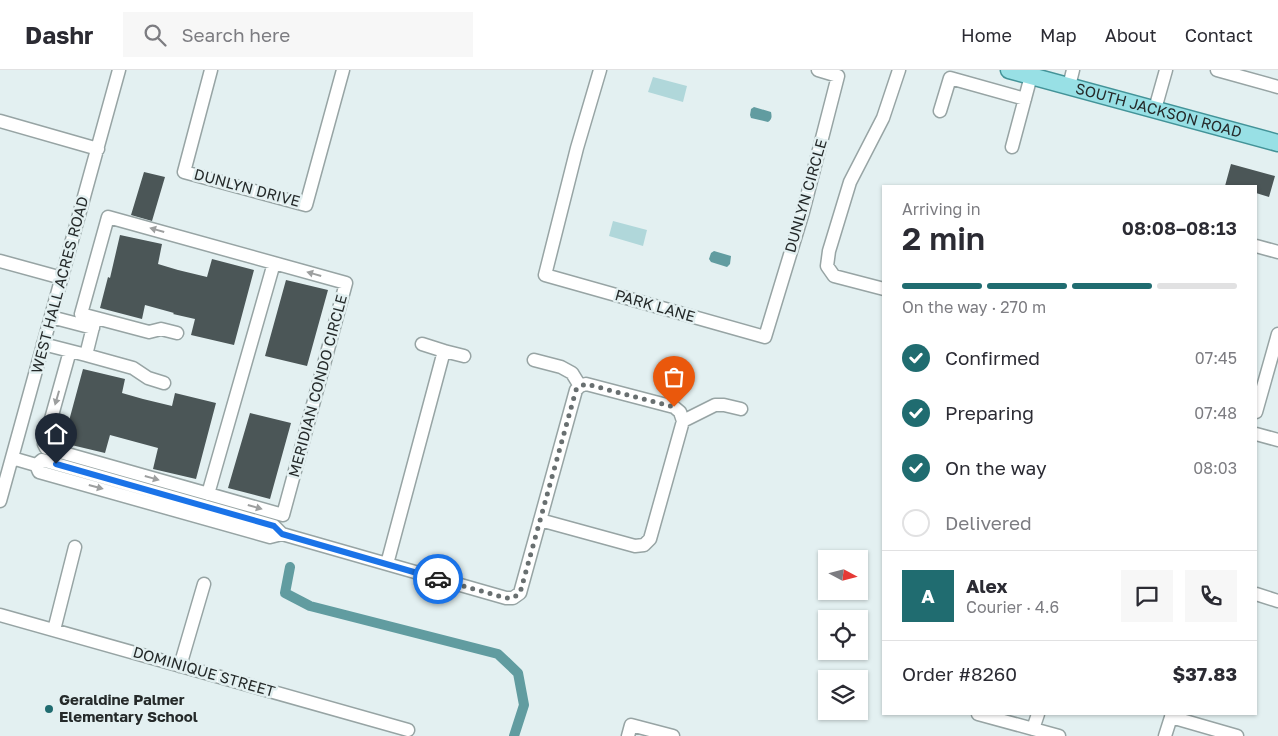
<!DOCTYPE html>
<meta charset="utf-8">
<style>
body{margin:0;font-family:"Golos Text",sans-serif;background:#f7f7f7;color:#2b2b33;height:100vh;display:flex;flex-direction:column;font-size:19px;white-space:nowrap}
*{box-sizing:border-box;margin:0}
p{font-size:16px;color:#7c7c81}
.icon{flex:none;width:28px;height:28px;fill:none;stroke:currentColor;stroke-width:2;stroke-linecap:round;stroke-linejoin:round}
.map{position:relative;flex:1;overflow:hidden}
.drawer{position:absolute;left:882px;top:115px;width:375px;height:530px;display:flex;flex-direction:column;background:#fff;border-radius:0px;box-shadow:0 1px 4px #0004}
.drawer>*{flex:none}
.needle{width:32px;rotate:97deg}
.buttons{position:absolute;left:818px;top:480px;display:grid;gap:10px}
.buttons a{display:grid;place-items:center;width:50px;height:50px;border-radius:0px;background:#fff;box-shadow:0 1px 4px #0004;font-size:25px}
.pin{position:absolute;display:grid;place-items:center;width:42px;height:42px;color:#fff;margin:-51px -21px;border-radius:50% 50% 50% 0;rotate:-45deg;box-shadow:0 0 5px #0007}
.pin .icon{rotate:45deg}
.courier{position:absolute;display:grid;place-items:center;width:50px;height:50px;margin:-25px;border:4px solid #1a73e8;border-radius:50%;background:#fff;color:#222;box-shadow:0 1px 6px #0007}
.head em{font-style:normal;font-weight:600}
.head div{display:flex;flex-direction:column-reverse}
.head{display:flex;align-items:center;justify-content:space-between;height:85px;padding:0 20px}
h1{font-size:32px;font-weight:600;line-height:38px}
.bar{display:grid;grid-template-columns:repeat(4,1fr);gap:8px 5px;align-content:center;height:60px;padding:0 20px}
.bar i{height:6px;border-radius:4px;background:#e1e1e2}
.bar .active{background:#206c70}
.bar p{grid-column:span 4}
.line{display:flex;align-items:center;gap:12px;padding:0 20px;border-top:1px solid #e1e1e2}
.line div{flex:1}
.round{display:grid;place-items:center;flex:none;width:52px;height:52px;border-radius:0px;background:#f7f7f7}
ol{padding:0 20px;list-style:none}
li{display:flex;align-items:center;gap:15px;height:55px}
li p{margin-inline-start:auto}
li .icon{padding:5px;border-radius:50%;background:#206c70;color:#fff;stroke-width:4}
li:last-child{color:#7c7c81}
li i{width:28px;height:28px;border:2px solid #e1e1e2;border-radius:50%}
header{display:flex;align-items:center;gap:30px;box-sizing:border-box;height:70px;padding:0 25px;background:#fff;border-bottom:1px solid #e1e1e2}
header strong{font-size:24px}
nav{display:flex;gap:28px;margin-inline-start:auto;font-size:18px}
.search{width:350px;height:45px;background:#f7f7f7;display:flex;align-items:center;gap:12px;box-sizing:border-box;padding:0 18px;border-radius:0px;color:#7c7c81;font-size:19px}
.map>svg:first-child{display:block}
.green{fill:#b0d7da}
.water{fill:#619ca0}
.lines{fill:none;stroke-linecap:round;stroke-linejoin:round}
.canal{stroke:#619ca0;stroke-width:10}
.building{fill:#4b5657}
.minor-casing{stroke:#97a4a4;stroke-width:15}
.major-casing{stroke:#439398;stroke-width:19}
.minor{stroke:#fff;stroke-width:12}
.major{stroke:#98e0e5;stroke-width:16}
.oneway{fill:#9d9f9f}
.done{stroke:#686f70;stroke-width:5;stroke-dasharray:0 9}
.route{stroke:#1a73e8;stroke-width:6}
.poi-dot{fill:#206c70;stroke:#e3f0f1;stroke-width:2}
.labels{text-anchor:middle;stroke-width:5;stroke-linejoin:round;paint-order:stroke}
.street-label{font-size:15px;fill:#252a2a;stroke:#e3f0f1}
.poi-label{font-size:15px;font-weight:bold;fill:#252a2a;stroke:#e3f0f1;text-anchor:start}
</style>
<header>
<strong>Dashr</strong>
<div class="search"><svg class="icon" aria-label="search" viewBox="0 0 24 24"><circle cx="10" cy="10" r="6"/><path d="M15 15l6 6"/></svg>Search here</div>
<nav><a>Home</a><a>Map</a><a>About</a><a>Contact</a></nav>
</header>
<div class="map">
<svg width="1278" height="666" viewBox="0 0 1278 666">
<rect width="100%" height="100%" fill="#e3f0f1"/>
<path class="green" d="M653 7 687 16 683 32 648 22Z
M613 151 647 160 643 176 609 166Z"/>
<path class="water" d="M754 37 771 42C772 47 772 49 768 52L751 48 750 45 751 39Z
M714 181 731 186 730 194 727 197 711 192 709 189 711 183Z"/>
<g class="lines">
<path class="canal" d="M290 497 285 523 310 536 498 584 518 603 524 635 514 666"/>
</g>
<path class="building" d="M1231 94 1275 106 1269 127 1256 123V116H1225Z
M144 102 165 107 152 151 131 145Z
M120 165 162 174 158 194 178 200 207 207 212 189 254 200 234 275 191 265 195 249 173 244 174 243 145 235 142 249 100 238 108 207 110 208Z
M286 210 328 220 307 296 265 286Z
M83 299 125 309 122 323 143 329 172 336 175 323 216 333 196 409 153 399 158 378 110 365 105 383 63 373Z
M250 343 291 353 270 429 228 418Z"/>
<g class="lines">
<g class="minor-casing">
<path id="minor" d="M211 0 184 102 306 135 343 0
M600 0 577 78 545 205 765 267 803 142 838 6 818 0
M1217 0 1278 17
M1069 16 1073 0
M1155 39 1166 0
M940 41 950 8 1025 29
M0 51 98 79
M1012 77 1031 6
M1256 176 1278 182
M0 191 62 208
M884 219 834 206 827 196 829 181 850 112 883 48 899 0
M51 247 93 258
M43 274 86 285 95 249
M70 281 44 374 46 378 283 445 346 213 108 147 81 244 149 262 161 259 177 263
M444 281 464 286
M86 285 133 298 148 308 164 313
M534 290 561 297 572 303 580 316
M1256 342 1278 264
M683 351 715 335H724L741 339
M1256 364 1278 370
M12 388 36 395 39 402 270 467 282 464 274 456 56 394 42 390 36 395
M208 424 274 193
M0 431 119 0
M282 464 506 528H513L520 523 576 320 580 316 586 314 674 337 680 342 683 351 650 469 644 475 635 476 540 450
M387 494 444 281 422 274
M1256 524 1278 531
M0 545 408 660
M54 560 75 477
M180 596 204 514
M978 644 1059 666
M1171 647 1237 666
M1033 659 1038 644
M628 666 631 655 673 666
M1165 666 1172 644"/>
</g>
<g class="major-casing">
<g id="major">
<path id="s1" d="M1009 0 1278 73"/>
</g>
</g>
<use href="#minor" class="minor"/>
<use href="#major" class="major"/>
</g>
<defs><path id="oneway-solid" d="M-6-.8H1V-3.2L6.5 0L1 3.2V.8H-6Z" transform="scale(1.25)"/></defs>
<g class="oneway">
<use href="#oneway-solid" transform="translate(157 160) rotate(-164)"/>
<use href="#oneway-solid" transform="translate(314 204) rotate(-164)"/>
<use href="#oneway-solid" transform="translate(57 328) rotate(106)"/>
<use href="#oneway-solid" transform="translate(152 408) rotate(16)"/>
<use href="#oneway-solid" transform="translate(96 417) rotate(15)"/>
<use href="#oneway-solid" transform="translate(255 437) rotate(16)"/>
</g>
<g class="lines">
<path class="done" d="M438 509 506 528H513L520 523 576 320 580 316 586 314 674 337"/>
<path class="route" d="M56 394 274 456 282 464 438 509"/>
</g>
<circle class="poi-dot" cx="49" cy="639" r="5"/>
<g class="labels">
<g class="street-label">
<text dy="5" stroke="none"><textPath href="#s1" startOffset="155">SOUTH JACKSON ROAD</textPath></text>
<text transform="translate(247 118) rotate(15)" y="5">DUNLYN DRIVE</text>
<text transform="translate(806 126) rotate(-74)" y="5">DUNLYN CIRCLE</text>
<text transform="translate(60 215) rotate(-75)" y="5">WEST HALL ACRES ROAD</text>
<text transform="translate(655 236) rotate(16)" y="5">PARK LANE</text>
<text transform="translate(318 316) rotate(-75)" y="5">MERIDIAN CONDO CIRCLE</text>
<text transform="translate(204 602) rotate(16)" y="5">DOMINIQUE STREET</text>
</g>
<g class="poi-label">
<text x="59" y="635">Geraldine Palmer<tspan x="59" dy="17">Elementary School</tspan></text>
</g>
</g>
</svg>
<div class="buttons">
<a><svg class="needle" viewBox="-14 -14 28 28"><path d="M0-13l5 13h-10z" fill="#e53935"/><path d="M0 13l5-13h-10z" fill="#7c7c81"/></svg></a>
<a><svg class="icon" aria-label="locate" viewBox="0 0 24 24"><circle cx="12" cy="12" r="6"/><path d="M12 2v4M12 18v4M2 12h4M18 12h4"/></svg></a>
<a><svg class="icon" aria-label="layers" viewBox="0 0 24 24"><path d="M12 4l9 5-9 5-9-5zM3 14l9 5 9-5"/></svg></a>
</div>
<div class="pin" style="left:674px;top:337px;background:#ea580c"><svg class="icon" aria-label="bag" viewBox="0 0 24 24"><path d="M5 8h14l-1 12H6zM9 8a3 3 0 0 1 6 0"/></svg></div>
<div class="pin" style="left:56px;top:394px;background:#1f2937"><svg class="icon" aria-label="home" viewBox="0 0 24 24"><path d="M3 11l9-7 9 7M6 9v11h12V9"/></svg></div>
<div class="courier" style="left:438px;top:509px"><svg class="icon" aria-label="car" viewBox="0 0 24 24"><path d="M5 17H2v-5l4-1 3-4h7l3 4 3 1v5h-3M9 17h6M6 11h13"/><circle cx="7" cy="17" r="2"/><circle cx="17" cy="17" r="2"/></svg></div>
<section class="drawer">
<div class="head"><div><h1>2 min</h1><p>Arriving in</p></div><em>08:08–08:13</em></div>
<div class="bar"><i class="active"></i><i class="active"></i><i class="active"></i><i></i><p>On the way · 270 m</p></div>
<ol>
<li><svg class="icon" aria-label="check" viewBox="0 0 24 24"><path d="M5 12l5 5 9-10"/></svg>Confirmed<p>07:45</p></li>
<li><svg class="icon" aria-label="check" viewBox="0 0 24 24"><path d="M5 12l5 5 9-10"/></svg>Preparing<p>07:48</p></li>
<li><svg class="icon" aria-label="check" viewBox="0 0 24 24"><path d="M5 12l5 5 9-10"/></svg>On the way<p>08:03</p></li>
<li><i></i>Delivered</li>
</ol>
<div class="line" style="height:90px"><b class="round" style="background:#206c70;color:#fff">A</b><div><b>Alex</b><p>Courier · 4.6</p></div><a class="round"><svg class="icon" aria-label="chat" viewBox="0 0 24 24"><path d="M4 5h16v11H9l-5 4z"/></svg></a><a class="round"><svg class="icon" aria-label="phone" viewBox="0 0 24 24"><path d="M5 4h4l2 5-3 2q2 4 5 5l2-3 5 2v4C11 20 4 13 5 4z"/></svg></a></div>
<div class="line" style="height:65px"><div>Order #8260</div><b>$37.83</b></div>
</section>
</div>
